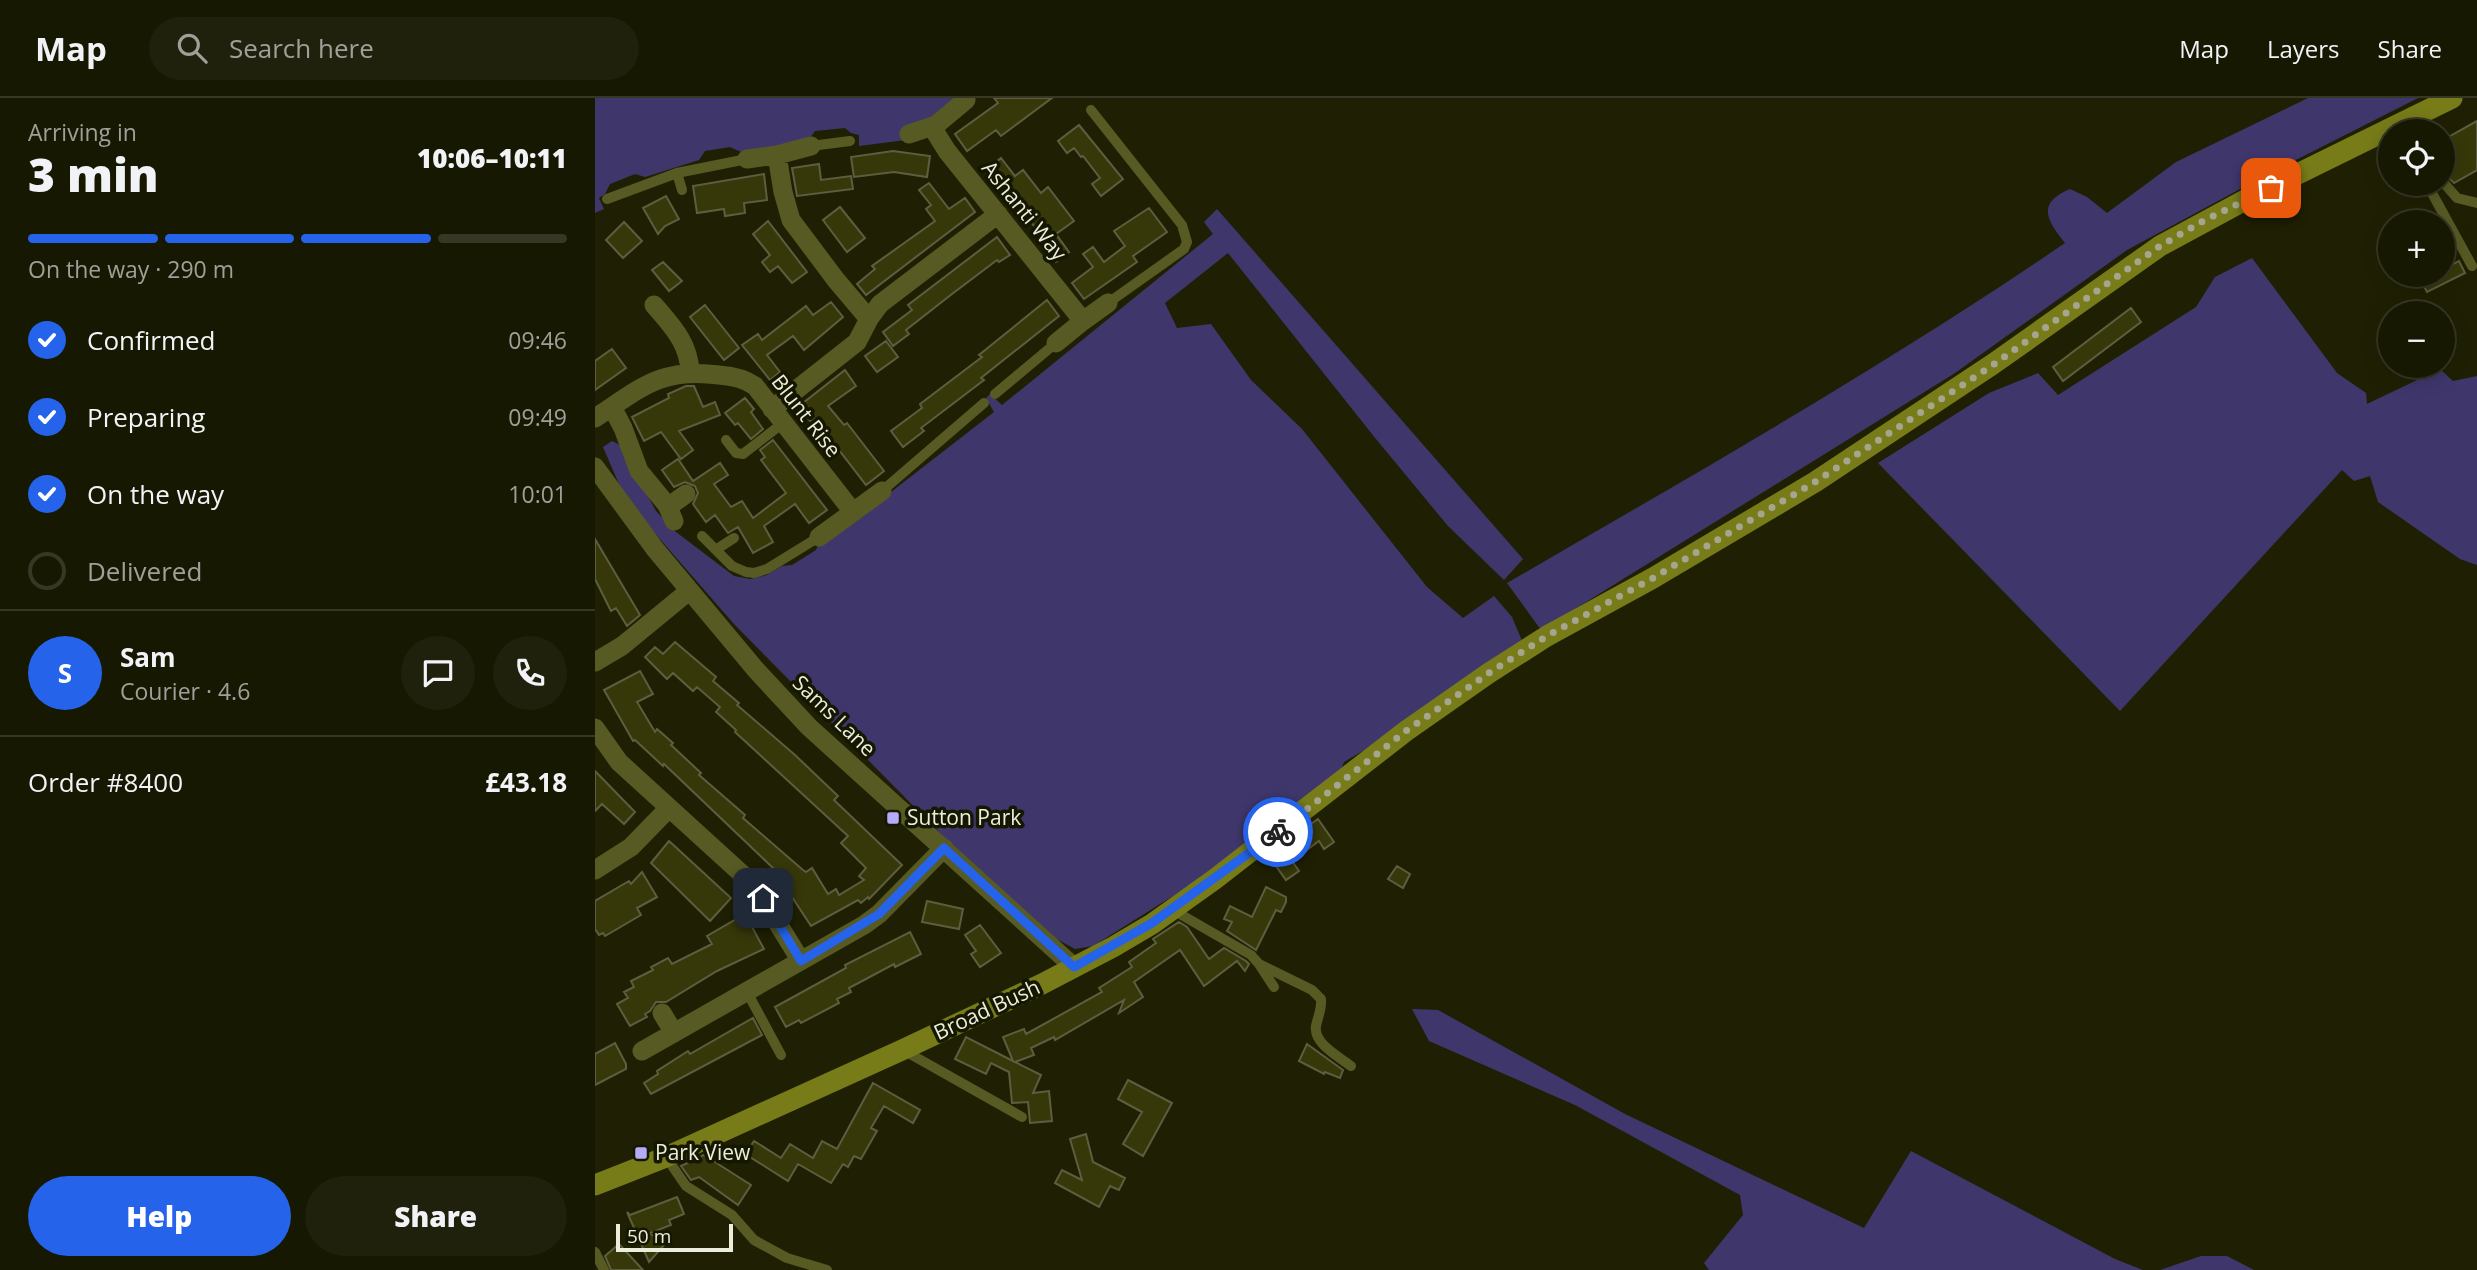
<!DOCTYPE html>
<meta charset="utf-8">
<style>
body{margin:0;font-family:"Open Sans",sans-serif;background:#20210c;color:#f1f3f6;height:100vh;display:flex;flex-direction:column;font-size:26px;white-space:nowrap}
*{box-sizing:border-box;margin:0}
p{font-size:23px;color:#9ea099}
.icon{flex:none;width:38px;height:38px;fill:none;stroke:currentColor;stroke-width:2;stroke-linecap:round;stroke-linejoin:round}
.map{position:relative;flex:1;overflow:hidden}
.panel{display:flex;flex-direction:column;background:#171802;width:595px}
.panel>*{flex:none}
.controls{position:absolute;left:1783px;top:21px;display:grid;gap:14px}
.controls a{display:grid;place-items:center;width:77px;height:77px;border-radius:50%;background:#171802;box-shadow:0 4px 18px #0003,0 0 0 2px #363724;font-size:35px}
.scale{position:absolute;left:21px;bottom:18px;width:117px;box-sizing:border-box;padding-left:7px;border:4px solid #eceedc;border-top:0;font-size:19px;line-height:24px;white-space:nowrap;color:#eceedc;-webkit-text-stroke:5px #161700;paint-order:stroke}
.pin{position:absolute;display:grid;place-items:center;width:60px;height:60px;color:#fff;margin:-30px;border-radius:14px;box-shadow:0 4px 10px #0006}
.courier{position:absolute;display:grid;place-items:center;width:70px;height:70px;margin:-35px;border:5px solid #2563eb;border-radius:50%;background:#fff;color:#222;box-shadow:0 2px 9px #0007}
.summary em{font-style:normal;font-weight:800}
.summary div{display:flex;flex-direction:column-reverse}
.summary{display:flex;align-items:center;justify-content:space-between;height:119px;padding:0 28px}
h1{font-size:46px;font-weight:800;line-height:52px}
.bar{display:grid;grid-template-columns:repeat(4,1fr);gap:10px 7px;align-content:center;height:84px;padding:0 28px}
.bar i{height:9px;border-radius:5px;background:#363724}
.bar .active{background:#2563eb}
.bar p{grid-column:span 4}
.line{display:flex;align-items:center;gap:18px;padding:0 28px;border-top:2px solid #363724}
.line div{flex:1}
.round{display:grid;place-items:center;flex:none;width:74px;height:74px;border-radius:37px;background:#20210c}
ol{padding:0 28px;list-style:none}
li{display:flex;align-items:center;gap:21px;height:77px}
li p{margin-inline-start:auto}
li .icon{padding:7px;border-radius:50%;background:#2563eb;color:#fff;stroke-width:4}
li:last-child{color:#9ea099}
li i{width:38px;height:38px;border:4px solid #363724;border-radius:50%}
.cta{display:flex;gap:14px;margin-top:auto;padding:14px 28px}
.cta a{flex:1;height:80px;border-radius:42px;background:#2563eb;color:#fff;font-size:28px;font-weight:800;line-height:80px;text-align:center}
.cta a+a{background:#20210c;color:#f1f3f6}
header{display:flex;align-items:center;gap:42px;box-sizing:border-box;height:98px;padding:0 35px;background:#171802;border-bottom:2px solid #363724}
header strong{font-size:33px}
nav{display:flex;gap:38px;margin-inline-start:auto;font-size:24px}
.search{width:490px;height:63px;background:#20210c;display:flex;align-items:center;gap:18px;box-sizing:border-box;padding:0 24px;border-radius:38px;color:#9ea099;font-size:26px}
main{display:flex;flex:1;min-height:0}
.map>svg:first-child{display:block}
.green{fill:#3f376c}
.building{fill:#373809;stroke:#5c5e3f;stroke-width:2}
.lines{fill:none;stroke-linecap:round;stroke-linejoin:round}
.lane{stroke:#575a23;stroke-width:10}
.street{stroke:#575a23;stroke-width:19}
.secondary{stroke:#777b18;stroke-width:21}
.done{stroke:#a4a690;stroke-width:7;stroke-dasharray:0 12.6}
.route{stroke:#2563eb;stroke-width:9}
.poi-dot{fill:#b5acf9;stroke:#161700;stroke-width:2.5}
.labels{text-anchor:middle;stroke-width:7;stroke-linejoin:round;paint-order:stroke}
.street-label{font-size:21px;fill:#eceedc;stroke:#161700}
.poi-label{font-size:21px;fill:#eceedc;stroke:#161700;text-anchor:start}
</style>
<header>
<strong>Map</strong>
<div class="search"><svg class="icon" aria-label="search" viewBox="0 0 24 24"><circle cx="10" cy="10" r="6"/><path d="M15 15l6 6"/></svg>Search here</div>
<nav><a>Map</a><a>Layers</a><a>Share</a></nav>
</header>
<main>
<section class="panel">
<div class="summary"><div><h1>3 min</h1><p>Arriving in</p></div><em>10:06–10:11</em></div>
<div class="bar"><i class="active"></i><i class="active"></i><i class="active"></i><i></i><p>On the way · 290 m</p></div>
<ol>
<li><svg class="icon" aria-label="check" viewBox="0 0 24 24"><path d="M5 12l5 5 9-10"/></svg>Confirmed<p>09:46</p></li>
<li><svg class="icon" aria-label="check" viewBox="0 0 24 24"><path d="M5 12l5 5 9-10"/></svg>Preparing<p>09:49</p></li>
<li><svg class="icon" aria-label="check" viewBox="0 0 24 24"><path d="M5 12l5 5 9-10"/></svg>On the way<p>10:01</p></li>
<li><i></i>Delivered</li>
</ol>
<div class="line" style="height:126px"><b class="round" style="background:#2563eb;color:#fff">S</b><div><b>Sam</b><p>Courier · 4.6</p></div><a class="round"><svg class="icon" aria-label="chat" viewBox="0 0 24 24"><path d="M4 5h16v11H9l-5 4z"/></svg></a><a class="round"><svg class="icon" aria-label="phone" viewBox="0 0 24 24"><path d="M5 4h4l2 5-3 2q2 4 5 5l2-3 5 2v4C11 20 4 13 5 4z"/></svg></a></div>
<div class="line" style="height:91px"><div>Order #8400</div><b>£43.18</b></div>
<div class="cta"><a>Help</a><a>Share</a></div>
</section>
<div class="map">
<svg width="1882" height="1172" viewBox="0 0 1882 1172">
<rect width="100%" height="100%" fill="#1f2003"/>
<path class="green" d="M0 0H363L311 42 264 48V37L256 35 250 30 220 33 214 41 176 51 146 54 135 49 110 53 104 62 50 79 40 76 15 86 10 96 4 100 9 111 0 115Z
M1713 0H1823L1673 76 1532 152 1360 275 946 532 912 485C1100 376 1290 268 1470 145 1453 123 1440 106 1475 91L1492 99 1512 115 1581 64Z
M622 111 928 461 909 482 853 428 781 341 633 155 570 205 582 230 616 226 656 282 707 331 832 489 868 520 899 498 917 519 931 552 853 603 749 664 746 672 693 726 498 848 480 851 458 839 350 740 139 526 50 424 27 393 8 349 17 343 25 347 61 413 81 434 139 478 155 481 172 477 187 468 197 467 221 452 225 442 287 401 399 314 391 300 395 296 407 307 618 136 609 124Z
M1657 160 1742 275 1771 295 1772 306 1845 271 1858 283 1882 278V467L1865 461 1783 404 1775 378 1759 383 1747 372 1525 613 1283 365 1394 295 1443 275 1463 297 1601 209 1620 179Z
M817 911 843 912 1030 1016 1269 1130 1316 1053 1520 1161 1548 1172H1114L1109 1165 1148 1117 1145 1097 980 1007 834 943Z
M1606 1158H1632L1659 1172H1565Z"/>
<path class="building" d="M399 0H457L406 38 401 32 372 53 360 36 403 5Z
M1882 23V72L1859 85 1848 74V42Z
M484 27 528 81 506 98 497 86 505 80 488 58 486 59 479 50 472 55 463 43Z
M298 53 335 58 332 79 299 74 259 79 256 59Z
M406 60 420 78 428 72 446 95 453 89 479 123 461 136 474 154 461 164 448 149 453 145 405 86 403 88 391 72Z
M224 66 226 82 256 78 258 91 202 98 197 70Z
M169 76 172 102 149 105 150 115 130 118 129 111 102 115 98 88Z
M334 85 354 111 370 100 380 114 271 197 262 186 280 171 277 168 340 123 331 111 336 107 324 92Z
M71 98 84 121 70 128 63 136 48 110Z
M245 109 270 140 252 154 228 122Z
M554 110 572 134 538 158 542 164 489 201 477 185 498 169 488 156 498 149 509 164 530 148 519 133Z
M173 123 212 174 197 185 183 168 175 174 167 164 175 157 158 136Z
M29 124 47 143 28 160 11 142Z
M402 139 415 157 404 164 402 162 357 196 311 232 314 236 298 248 288 234 317 212 313 207Z
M1864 163 1870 175 1832 194 1823 177H1848V171Z
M68 164 87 183 74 193 57 172Z
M452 202 464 218 386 280 389 282 326 330 329 333 308 349 296 333 327 310 325 306 387 259 384 257Z
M236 204 248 219 209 252 198 238 172 257 185 274 175 282 147 247 163 236 167 242 211 208 218 217Z
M110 207 144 250 129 262 95 219Z
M1536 210 1546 224 1468 283 1458 269Z
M291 243 303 259 282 274 270 258Z
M17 251 31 270 0 292V263Z
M250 272 261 288 233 308 249 327 252 325 289 373 271 387 220 321 216 324 203 309Z
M91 288H99L108 309 120 304 125 317 84 333 98 352 86 361 66 334 49 343 37 319 74 300 73 296Z
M150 300 159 311 156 314 168 331 156 341 143 325 140 327 130 315Z
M178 342 232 412 214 425 200 406 169 428 178 444 158 455 143 429 133 435 120 417 111 424 98 406 103 395 100 388 90 384 79 389 67 372 83 361 98 383 125 365 133 377 119 386 136 409 147 403 158 420 191 395 166 362 170 359 165 352Z
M0 441 45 517 32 528 21 510 16 513 0 481Z
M80 544 121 579 118 583 144 605 142 607 200 657 243 698 239 702 307 767 274 801 273 799 266 805 263 802 216 828 178 770 69 666 68 668 40 642 38 643 9 592 45 573 58 596 42 604 60 634 62 631 78 645 76 647 106 675 104 677 150 717 148 720 208 772 211 774 217 770 233 796 241 791 244 797 269 782 264 778 271 770 246 745 253 738 140 634 141 632 121 614 125 609 102 589 98 593 78 575 72 581 50 559 60 549 68 556Z
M0 673 40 714 29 726 7 706 0 713Z
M723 721 739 744 729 751 724 743 697 763 704 773 691 782 673 757Z
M74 743 136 800 115 823 56 765Z
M802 768 815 776 808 790 793 781Z
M47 774 62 799 42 810 46 817 10 838 8 835 4 837 0 831V803L34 783 36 786Z
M671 789 691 799V804L686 814 681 812 661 852 632 833 637 824 629 821 635 808 657 819Z
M332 803 368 811 364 831 327 824Z
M150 816 169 851 122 873 71 904H61L55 913 50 916 52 919 35 928 22 906 33 900 29 894 39 889 36 883 58 872 56 869 73 860 77 866 117 846 112 838Z
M584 824 592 829 614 861 629 850 651 863 654 866 650 873 642 863 609 888 585 852 539 884 548 899 524 915 529 902 460 942 459 939 436 950 439 957 420 964 446 977 438 995 454 993 457 1023 435 1025 433 1004 417 1005 414 974 396 965 391 976 360 961 371 939 418 963 408 939 429 931 431 936 507 894 504 890 537 869 534 864 561 845 558 841Z
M385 827 406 855 385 869 376 856 381 853 370 837Z
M315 834 326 856 300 869 299 866 254 890 256 894 242 901 244 905 206 925 204 922 191 929 180 909 251 870 250 867Z
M158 920 167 937 56 996 49 985 63 976 62 973 93 953 95 956Z
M20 945 31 966V971L0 987V956Z
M712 946 748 972 745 980 730 974 729 976 704 963Z
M533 982 577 1005 548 1058 528 1046 547 1014 523 1001Z
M278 985 325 1012 318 1025 289 1008 276 1030 282 1033 266 1061 259 1058 253 1069 248 1066 236 1085 203 1066 193 1083 150 1056 159 1043 186 1060 195 1046 218 1060 227 1043 242 1051Z
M491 1036 498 1064 530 1080 524 1092 515 1088 504 1109 460 1085 467 1072 487 1082 475 1041Z
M109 1057 156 1087 143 1107 104 1079 96 1082 86 1068Z
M82 1099 89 1116 74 1122 76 1127 55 1135 69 1147 54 1164 32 1114 35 1117Z
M24 1146 48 1172H16L10 1158Z"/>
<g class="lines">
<path class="lane" d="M496 12 587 127 592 144 589 151 513 205
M216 48 255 43
M82 75 87 92
M1848 84 1862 100 1882 105
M1832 86 1877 168
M12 101 82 75 152 61
M400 296 461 245
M131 342 141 355 148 356 188 325
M287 393 389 305
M107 438 137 468 151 474 159 475 172 471 224 439
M122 451 139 440
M578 812 656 857 664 866 679 889
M664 866 717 892 726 901C727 911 723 918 721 928 718 945 744 959 756 968
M152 894 186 957
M308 952 427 1019
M71 1059 91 1088 137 1117 159 1142 192 1160 232 1172
M0 1154 9 1172"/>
<path class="street" d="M337 29 352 53 488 223 513 205
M314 36 341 27 371 2
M182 57 188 94 196 122 241 182 274 221
M152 61 182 57 216 48
M59 207C77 228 94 245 95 274
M461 245 488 223
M17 309 28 330 44 373 72 407 79 423
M177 311 262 244 274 221 285 206 403 116
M0 320C46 290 66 269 124 277 137 278 149 280 160 288L258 414
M0 369 60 451 161 572 214 629 479 869
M73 409 91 396
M224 439 287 393
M0 564 27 548 94 493
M0 630 24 664 159 787 206 863
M0 772 36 749 74 710
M67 915 79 935
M47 953 269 827 284 816 349 750"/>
<path class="secondary" d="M0 1087 71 1059 307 952 447 886 518 849 557 826 620 781 811 633 894 575 952 538 1058 480 1220 384 1398 266 1565 148 1652 101 1857 0"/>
</g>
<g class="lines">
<path class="done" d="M683 734 811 633 894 575 952 538 1058 480 1220 384 1398 267 1565 148 1608 123 1676 90"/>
<path class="route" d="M168 800 206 863 284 816 349 750 479 869 557 825 683 734"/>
</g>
<g class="poi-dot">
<rect x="291" y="713" width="14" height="14" rx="3.5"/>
<rect x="39" y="1048" width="14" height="14" rx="3.5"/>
</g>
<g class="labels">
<g class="street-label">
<text transform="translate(429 113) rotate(51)" y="7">Ashanti Way</text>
<text transform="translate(211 318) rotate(52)" y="7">Blunt Rise</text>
<text transform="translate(239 618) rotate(44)" y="7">Sams Lane</text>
<text transform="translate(392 912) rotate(-25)" y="7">Broad Bush</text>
</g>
<g class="poi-label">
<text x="312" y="727">Sutton Park</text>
<text x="60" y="1062">Park View</text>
</g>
</g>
</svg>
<div class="controls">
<a><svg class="icon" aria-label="locate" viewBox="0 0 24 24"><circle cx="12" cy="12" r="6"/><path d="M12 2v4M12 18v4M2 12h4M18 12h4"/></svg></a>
<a>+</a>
<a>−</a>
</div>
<div class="scale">50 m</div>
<div class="pin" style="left:1676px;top:90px;background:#ea580c"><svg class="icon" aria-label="bag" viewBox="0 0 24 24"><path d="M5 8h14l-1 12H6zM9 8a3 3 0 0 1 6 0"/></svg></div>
<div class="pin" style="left:168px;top:800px;background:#1f2937"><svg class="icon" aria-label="home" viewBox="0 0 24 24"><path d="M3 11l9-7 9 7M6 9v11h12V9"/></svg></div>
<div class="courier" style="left:683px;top:734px"><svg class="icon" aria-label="bike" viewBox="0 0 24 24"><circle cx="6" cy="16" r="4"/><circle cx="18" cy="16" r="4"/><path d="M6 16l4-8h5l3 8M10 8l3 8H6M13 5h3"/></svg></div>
</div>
</main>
